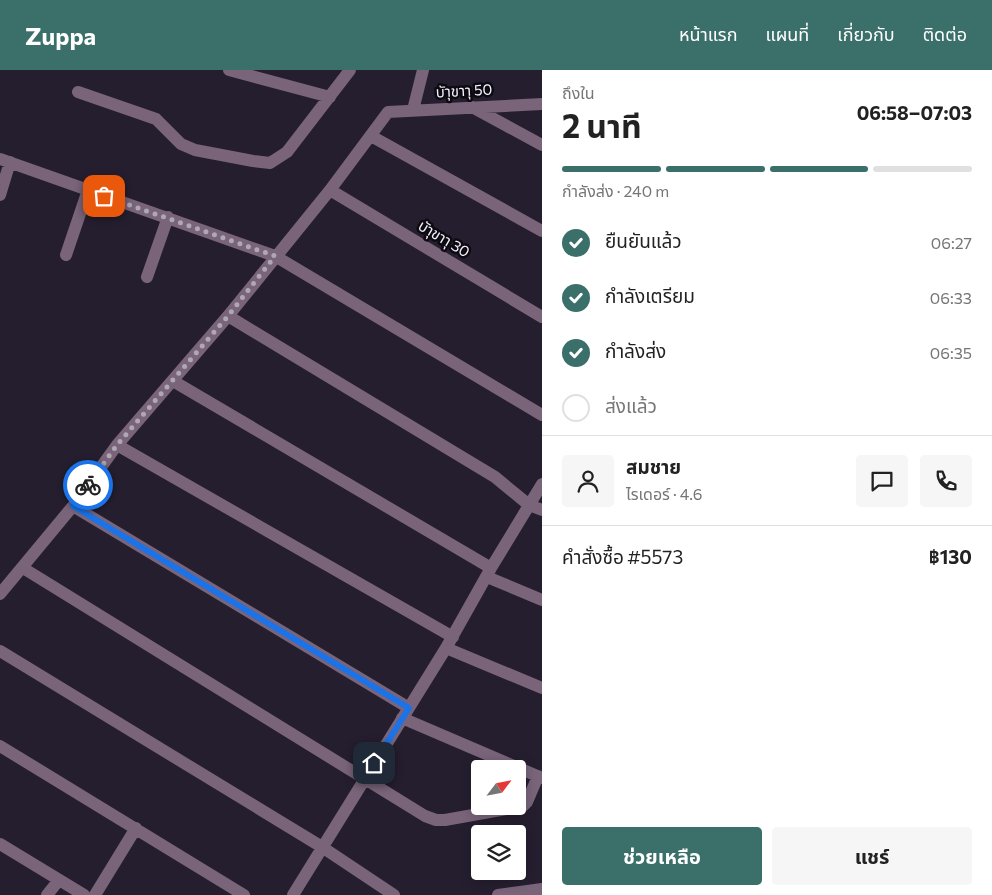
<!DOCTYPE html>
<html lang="th">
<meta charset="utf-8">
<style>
body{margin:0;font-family:Commissioner,"Noto Sans Thai",sans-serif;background:#f6f6f6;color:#222;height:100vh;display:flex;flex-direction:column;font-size:19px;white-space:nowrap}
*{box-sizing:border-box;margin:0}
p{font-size:16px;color:#767676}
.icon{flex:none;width:28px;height:28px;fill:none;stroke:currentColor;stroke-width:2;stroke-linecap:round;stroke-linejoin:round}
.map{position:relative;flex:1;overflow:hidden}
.panel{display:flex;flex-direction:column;background:#fff;width:450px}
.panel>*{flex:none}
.needle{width:32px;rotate:58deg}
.tools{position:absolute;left:471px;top:690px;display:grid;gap:10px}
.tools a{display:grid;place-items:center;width:55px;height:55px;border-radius:5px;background:#fff;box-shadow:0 2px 12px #0003;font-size:25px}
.pin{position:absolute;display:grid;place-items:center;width:42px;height:42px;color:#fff;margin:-21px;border-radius:10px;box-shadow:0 2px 8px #0006}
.courier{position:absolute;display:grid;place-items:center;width:50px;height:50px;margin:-25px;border:4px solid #1a73e8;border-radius:50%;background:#fff;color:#222;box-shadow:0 1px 6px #0007}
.headline em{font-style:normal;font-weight:700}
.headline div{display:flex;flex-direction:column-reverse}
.headline{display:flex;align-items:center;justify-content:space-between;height:85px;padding:0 20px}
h1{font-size:32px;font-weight:700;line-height:38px}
.bar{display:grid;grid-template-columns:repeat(4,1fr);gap:8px 5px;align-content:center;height:60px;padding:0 20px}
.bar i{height:6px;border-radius:4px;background:#e0e0e0}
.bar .current{background:#3a6f6a}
.bar p{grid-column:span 4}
.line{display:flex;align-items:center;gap:12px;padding:0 20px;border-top:1px solid #e0e0e0}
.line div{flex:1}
.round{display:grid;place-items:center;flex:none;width:52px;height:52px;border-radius:5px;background:#f6f6f6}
ol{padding:0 20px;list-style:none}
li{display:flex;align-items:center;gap:15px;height:55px}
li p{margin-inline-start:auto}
li .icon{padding:5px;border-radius:50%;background:#3a6f6a;color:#fff;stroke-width:4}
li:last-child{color:#767676}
li i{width:28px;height:28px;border:2px solid #e0e0e0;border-radius:50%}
.action{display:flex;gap:10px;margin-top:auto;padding:10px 20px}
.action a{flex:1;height:58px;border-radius:5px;background:#3a6f6a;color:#fff;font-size:20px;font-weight:700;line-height:58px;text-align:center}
.action a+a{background:#f6f6f6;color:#222}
header{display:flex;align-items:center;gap:30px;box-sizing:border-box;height:70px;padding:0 25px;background:#3a6f6a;color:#fff}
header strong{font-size:24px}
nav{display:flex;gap:28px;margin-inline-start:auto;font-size:18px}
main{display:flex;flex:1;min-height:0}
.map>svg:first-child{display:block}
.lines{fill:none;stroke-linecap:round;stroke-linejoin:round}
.street{stroke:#796479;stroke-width:12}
.done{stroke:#aea8b6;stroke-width:5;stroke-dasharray:0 9}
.route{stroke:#1a73e8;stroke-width:6}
.labels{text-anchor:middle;stroke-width:5;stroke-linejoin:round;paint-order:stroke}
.street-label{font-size:15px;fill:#f7f2ff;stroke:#0d0a11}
</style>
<header>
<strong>Zuppa</strong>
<nav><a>หน้าแรก</a><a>แผนที่</a><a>เกี่ยวกับ</a><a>ติดต่อ</a></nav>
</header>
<main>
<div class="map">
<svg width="542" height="825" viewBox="0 0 542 825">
<rect width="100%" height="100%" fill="#251e2f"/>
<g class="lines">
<path class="street" d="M229 0 330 27
M78 22 156 49 181 74 195 80 253 91 270 93 287 82 350 0
M472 37 542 75
M413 40 423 0
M371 66 542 161
M0 89 275 186 542 345
M330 120 542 247
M0 125 10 92
M66 185 88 120
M147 207 168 147
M228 246 495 407 529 435 542 440
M173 311 491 498
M117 375 453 567
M73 436 409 638
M23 498 425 746 436 750H445L523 736 527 732 538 706
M487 507 542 530
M0 524 73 436 117 375 228 246 330 120 388 42 542 34
M446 578 542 618
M0 581 322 777 394 825
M402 648 542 708
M0 676 244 825
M0 774 84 825
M47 825 59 810
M95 825 136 758
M293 825 446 578 491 498 542 414
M498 825 542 819"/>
</g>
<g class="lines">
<path class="done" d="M88 415 117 375 228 246 275 186 104 126"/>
<path class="route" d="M88 415 73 436 409 638 374 693"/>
</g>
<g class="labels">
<g class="street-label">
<text transform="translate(464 21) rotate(-3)" y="5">บัาุขาาุ 50</text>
<text transform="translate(444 169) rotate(31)" y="5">บัาุขาาุ 30</text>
</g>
</g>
</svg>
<div class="tools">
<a><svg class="needle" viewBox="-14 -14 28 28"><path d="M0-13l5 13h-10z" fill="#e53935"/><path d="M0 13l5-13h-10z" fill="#767676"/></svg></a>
<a><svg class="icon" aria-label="layers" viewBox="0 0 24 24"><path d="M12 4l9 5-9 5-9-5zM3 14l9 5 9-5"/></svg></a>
</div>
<div class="pin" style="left:104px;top:126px;background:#ea580c"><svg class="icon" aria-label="bag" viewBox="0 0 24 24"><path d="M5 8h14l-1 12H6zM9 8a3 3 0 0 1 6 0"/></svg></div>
<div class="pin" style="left:374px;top:693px;background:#1f2937"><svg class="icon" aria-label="home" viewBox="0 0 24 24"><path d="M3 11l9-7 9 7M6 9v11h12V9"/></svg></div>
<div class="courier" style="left:88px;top:415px"><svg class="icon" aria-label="bike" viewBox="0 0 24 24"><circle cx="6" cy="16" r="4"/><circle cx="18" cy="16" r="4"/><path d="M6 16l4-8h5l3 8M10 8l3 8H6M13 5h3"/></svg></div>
</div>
<section class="panel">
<div class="headline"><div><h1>2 นาที</h1><p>ถึงใน</p></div><em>06:58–07:03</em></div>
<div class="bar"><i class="current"></i><i class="current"></i><i class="current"></i><i></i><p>กำลังส่ง · 240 m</p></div>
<ol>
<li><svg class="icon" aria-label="check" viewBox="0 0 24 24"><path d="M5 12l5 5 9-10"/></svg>ยืนยันแล้ว<p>06:27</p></li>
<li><svg class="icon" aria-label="check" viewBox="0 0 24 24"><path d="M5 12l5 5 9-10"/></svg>กำลังเตรียม<p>06:33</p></li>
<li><svg class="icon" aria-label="check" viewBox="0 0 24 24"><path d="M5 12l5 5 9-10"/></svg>กำลังส่ง<p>06:35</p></li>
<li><i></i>ส่งแล้ว</li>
</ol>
<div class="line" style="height:90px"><a class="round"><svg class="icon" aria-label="person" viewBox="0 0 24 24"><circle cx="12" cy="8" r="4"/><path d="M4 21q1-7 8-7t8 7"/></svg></a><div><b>สมชาย</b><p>ไรเดอร์ · 4.6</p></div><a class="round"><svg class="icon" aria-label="chat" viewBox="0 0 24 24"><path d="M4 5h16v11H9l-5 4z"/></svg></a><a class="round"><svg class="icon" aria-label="phone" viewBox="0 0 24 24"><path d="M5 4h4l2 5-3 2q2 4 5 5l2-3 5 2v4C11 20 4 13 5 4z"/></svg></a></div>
<div class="line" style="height:65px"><div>คำสั่งซื้อ #5573</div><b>฿130</b></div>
<div class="action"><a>ช่วยเหลือ</a><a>แชร์</a></div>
</section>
</main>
